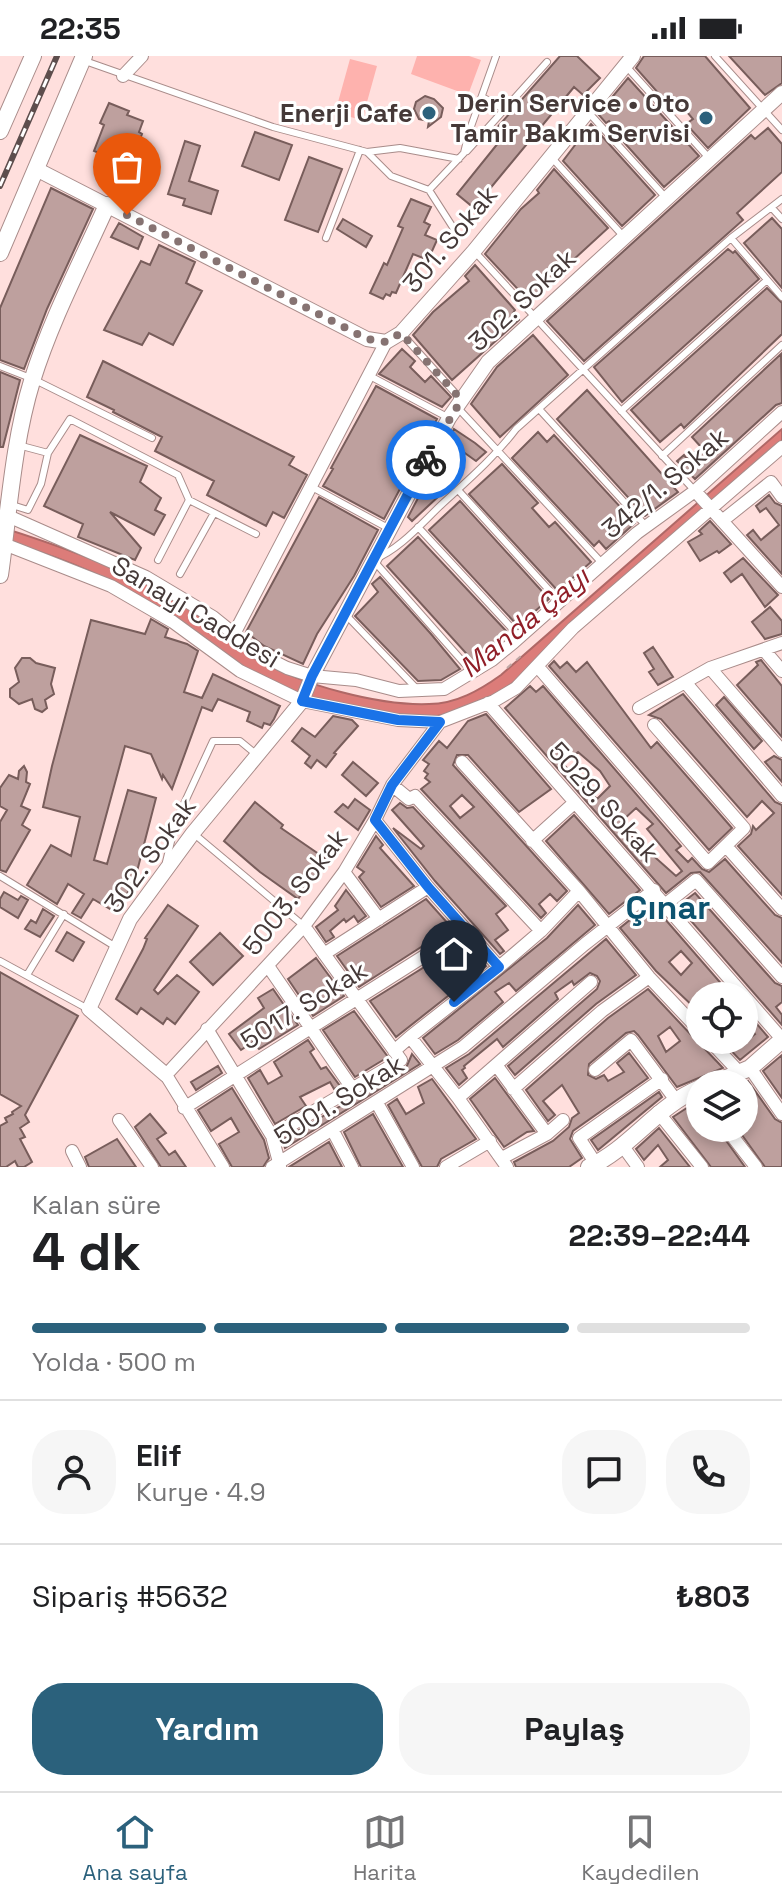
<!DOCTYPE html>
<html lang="tr">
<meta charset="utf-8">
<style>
body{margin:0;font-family:"Space Grotesk",sans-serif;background:#f6f6f6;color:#202124;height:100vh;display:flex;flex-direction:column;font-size:30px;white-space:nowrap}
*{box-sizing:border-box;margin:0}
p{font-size:26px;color:#757577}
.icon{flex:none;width:44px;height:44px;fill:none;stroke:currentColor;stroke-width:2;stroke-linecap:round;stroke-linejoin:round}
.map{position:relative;height:1111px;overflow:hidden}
.panel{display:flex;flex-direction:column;background:#fff;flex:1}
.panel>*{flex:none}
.buttons{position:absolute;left:686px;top:926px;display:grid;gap:16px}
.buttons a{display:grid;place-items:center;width:72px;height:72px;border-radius:50%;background:#fff;box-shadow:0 4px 12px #0003;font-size:40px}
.pin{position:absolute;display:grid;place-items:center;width:68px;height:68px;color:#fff;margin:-82px -34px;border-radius:50% 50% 50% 0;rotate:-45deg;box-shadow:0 0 8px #0007}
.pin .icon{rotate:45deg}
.courier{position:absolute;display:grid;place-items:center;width:80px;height:80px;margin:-40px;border:6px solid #1a73e8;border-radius:50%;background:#fff;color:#222;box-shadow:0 2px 10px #0007}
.summary em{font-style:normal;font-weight:700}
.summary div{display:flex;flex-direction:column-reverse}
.summary{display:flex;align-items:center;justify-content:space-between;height:136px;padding:0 32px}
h1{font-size:52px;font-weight:700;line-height:60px}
.bar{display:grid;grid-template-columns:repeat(4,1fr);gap:12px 8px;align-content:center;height:96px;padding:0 32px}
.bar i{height:10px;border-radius:6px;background:#e0e0e0}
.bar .current{background:#2b617c}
.bar p{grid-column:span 4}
.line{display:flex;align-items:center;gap:20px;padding:0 32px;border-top:2px solid #e0e0e0}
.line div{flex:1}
.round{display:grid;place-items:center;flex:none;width:84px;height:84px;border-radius:32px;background:#f6f6f6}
.primary-button{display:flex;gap:16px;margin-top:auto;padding:16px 32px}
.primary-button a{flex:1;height:92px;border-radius:32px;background:#2b617c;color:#fff;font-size:32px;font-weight:700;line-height:92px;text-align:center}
.primary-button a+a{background:#f6f6f6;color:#202124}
.status{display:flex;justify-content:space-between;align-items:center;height:56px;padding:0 40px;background:#fff;direction:ltr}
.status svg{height:22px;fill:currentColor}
.menu{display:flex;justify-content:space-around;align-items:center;height:112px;border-top:2px solid #e0e0e0;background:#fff;font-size:22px;color:#757577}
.menu a{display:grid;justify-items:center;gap:4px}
.menu .current{color:#2b617c}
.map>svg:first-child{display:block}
.green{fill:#feb2ae}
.water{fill:#dc7c79;stroke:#af6866;stroke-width:2}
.building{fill:#bea09e;stroke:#785d5b;stroke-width:2;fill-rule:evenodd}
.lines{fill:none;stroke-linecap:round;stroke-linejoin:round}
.service-casing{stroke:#a98c8a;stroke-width:8}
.minor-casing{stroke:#a98c8a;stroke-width:14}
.tertiary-casing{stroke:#a98c8a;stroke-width:16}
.secondary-casing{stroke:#a98c8a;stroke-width:18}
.path{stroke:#c0a7a5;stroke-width:2;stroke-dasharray:6 6;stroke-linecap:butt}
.service{stroke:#fff;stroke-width:6}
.minor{stroke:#fff;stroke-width:12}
.tertiary{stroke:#fff;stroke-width:14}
.secondary{stroke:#fff;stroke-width:16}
.rail-casing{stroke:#5d4e4d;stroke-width:6}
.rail{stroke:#fff;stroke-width:3;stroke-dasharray:9;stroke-linecap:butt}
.done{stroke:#867372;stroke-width:8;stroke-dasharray:0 14.4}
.route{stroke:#1a73e8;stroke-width:10}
.poi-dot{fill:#2b617c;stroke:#fff;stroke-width:3}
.labels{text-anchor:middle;stroke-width:6;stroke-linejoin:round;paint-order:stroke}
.poi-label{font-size:26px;font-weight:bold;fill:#453938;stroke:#fff;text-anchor:end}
.street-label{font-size:26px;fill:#453938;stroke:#fff}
.water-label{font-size:28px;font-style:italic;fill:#901e27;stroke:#fff}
.district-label{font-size:34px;font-weight:bold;fill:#0d5370;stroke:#fff}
</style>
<div class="status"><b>22:35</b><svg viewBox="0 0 49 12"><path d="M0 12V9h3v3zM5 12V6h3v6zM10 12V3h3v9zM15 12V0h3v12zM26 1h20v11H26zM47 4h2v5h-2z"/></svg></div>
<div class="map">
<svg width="782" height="1111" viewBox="0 0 782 1111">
<rect width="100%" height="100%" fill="#ffdfdd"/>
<path class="green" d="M417 0H469L481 4 468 39 411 18Z
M350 3 377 10 362 64 335 57Z"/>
<path class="water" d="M782 373V389L519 622C499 639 463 657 437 660 381 666 293 642 245 614 206 592 173 561 134 538 92 513 48 497 0 484V471C51 487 100 504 148 528 188 548 222 579 259 603 299 629 381 650 429 648 456 648 480 634 501 619Z"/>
<path class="building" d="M560 0H577L600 22 583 39 574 31 474 152 457 138 503 81 495 74Z
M644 0H705L750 52 708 92 686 68 693 63 682 50 675 56 636 12Z
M729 0H782V27L765 39Z
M628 22 699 100 664 131 621 83 623 81 609 65 606 67 598 58Z
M425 40 434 43 443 52 441 61 428 71 429 65 419 63 414 53 416 46Z
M109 47 129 55 127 59 143 65 139 76 142 78 133 101 129 100 123 114 101 105 104 99 94 95 104 69 100 67Z
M591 68 655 139 622 170 563 105Z
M768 72 782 88V116L737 157 743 164 584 305 547 265 751 79 755 83Z
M255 76 292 89 279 124 242 110Z
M185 85 200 90 189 125 218 135 211 158 183 149 185 143 168 138Z
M309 101 342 113 318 176 285 164Z
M554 113 608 172 536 238 534 236 527 243 485 198 521 153 539 137 537 134Z
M51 132 93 153 47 253 24 313 0 304V252Z
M411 143 431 151 424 166 430 169 425 179 437 184 428 204 413 198 396 237 392 236 390 240 386 238 383 243 370 237 384 207 387 209 403 172 398 170Z
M772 162 782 173V232L744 187Z
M343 163 372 180 366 191 337 173Z
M119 167 143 181 138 193 111 181Z
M159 189 195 206 186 227 202 235 173 289 149 277 142 289 104 274 141 205 150 209Z
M728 193 733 197 735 195 759 223 622 346 594 311Z
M475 209 515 254 513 257 519 264 452 324 413 279 433 256 469 225 465 220Z
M767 232 782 247V278L684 372 681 368 660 386 631 354Z
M533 279 568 319 500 381 471 348 497 311Z
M402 293 415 305 410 311 425 326 431 320 451 341 442 351 379 318Z
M781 298 782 347 776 349 695 423 677 405 684 399 687 403 701 391 692 381Z
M103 305 294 401 289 409 307 419 284 462 273 456 266 470 207 439 214 425 155 395 162 381 113 356 114 354 87 341Z
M0 316 20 324 3 391H0Z
M376 330 437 363 384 463 323 430 333 413 331 412Z
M587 334 678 436 645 460 557 363Z
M454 373 475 387 486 396 476 405 448 385Z
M538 376 547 386 554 379 635 467 606 493 599 485 594 490 512 402Z
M80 379 147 410 140 426 161 442 155 454 165 459 154 479 110 456 141 492 135 504 78 481 83 468 44 450Z
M450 405 458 406 457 417 450 424 454 426 412 465 408 461 434 412 441 417 444 408Z
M502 408 538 447 532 452 549 471 555 466 591 506 558 535 469 438Z
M769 439 775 447 782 450V518L747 479 753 474 761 484 779 469 766 452 760 456 756 450Z
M319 441 378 474 354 520 317 578 303 608 264 590 246 576Z
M460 445 549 543 518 570 429 474Z
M710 465 731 488 719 497 717 495 700 505 688 486 702 478 699 475Z
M418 481 508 577 473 605 387 510Z
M743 502 778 539 765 551 742 518 731 526 724 517Z
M380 521 431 578 460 613 441 624 418 625 355 560 378 536 372 528Z
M770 551 782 565V578L765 583 752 566Z
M151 563 168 573 165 581 187 588 198 595 184 636 202 642 213 618 280 650 274 663 270 669 264 667 262 672 247 665 250 656 218 643 212 655 202 651 172 733 163 719 162 723 151 698 125 690 94 804 107 808 128 734 156 742 134 827 115 856 93 843 81 862 72 857 84 838 68 828 57 848 27 829 51 789 71 800 80 761 43 751 52 710 91 564 145 578Z
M653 591 673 621 658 629 649 616 654 613 644 597Z
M22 602H30L36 607 55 612 51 628 54 638 45 644 47 652 42 656 35 653 32 643 19 648 10 641V633L19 626 15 612Z
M761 604 782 630V681L737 629 758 609 756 606Z
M554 605 560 612 567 606 576 616 587 606 651 692 657 686 732 772 709 794 549 610Z
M530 630 536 636 543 630 681 790 676 794 688 806 692 802 702 813 709 816 725 803 775 859 782 862V907L700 816 691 817 666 837 505 652ZM578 696 600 715 610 730 597 743 563 708ZM636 752 653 768 647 773 682 815 676 820 630 779 634 775 623 764Z
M683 638 775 746 782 749V839L738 790 751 778 753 770 756 774 774 757 762 745 747 761 661 663 649 659Z
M724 641 762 685 754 693 716 649Z
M486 658 551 733 519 756 468 699H457L453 709 567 835 557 845 550 838 539 848 546 857 541 862 421 733 430 726 425 722 428 718 424 715 429 708 423 704 439 685 447 692 468 665ZM462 739 474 751 460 762 450 750Z
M333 660 352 664 358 670 334 697 336 698 326 711 317 704 311 712 305 707 310 700 292 685 302 672 315 681Z
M774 700 782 704V726L765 706Z
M353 706 378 727 366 740 342 719Z
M24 710 27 716 26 726 30 728 21 750 30 754 22 769 30 774 6 816 0 814V766L7 754 0 750V732L9 719 18 723 19 715Z
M355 743 370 754 358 774 335 756 343 748 348 752Z
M255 746 283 769 281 772 326 803 298 843 260 816 224 785Z
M400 747 407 752 413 751 506 850 496 858 508 874 495 884 504 895 500 898 435 825 393 772 421 793 424 790 392 754Z
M574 759 640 834 609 858 546 785Z
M376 780 383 789 380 792 414 830 381 851 359 821 364 816 357 811Z
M346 834 366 860 358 866 354 860 346 866 344 863 330 875 334 881 326 886 316 871 338 854 335 850Z
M4 836 18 844 21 840 28 844 18 862 0 851V843Z
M695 837 775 927 782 930V946L776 951 782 959V969L678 850Z
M426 843 486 910 396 981 370 945 453 893 457 885 455 880 448 876 443 877 359 931 337 900ZM461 895 474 912 458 923 444 908Z
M651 847 732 940H700V957L656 915 620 872ZM681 895 692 907 681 919 669 906Z
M168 849 198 870 154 934 158 938 177 919 199 936 175 968 167 962 163 968 141 952 137 958 116 943 143 893 147 883 145 882Z
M578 849 595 869 516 935 509 927 495 936 503 946 458 984 435 998 423 982 547 882Z
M43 853 54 860 40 881 25 873 31 864 36 867Z
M67 876 84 886 73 905 56 895Z
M220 877 243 900 213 929 190 906Z
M606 883 636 919 596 948 515 1019 508 1010 597 933 600 925 597 920 590 917 574 929 572 925 555 937 558 943 503 991 497 983 464 1010 465 1012 462 1014 467 1022 459 1029 446 1012 469 998Z
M316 902 344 940 313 960 288 923Z
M0 916 78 960 25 1059 29 1066 20 1072 25 1081 20 1083 32 1106 24 1111H18L15 1105 6 1111H0V1070L7 1066 5 1062 13 1058 12 1056 21 1050 0 1038Z
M273 933 298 969 259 993 253 986 241 994 229 978 264 952 258 942Z
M648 933 693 981 700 984 702 990 723 1012 677 1031 638 979 634 975 626 977 589 1008 588 1019 596 1023 604 1019 608 1025 624 1016 617 1007 629 997 648 1022 573 1075 570 1083 582 1102 569 1111H516L514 1106 553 1085 569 1071 572 1062 579 1057 562 1029 543 1045 555 1059 548 1065 526 1034 608 962ZM670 971 680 985 666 996 658 980Z
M744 953 768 981 740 1004 721 984H732L739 991 755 978 744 964Z
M354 955 388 1001 355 1021 323 974Z
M308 984 314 993 310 996 321 1013 326 1011 340 1030 334 1033 330 1026 300 1041 306 1050 275 1068 248 1022 260 1014 268 1028 282 1020 274 1006Z
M412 998 420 1008 285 1092 282 1084 406 1012Z
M782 999V1042L763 1015Z
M218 1010 222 1017 196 1034 191 1026Z
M495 1022 534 1075 527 1076 504 1091 470 1043Z
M432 1023 476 1083 441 1103 437 1111H422L388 1049 397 1043 406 1058 424 1047 418 1031Z
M748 1025 775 1063 782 1067V1111H765L737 1072H744V1028Z
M232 1032 264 1084 269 1102 263 1111H232L219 1088 239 1076 231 1062 211 1075 198 1054Z
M659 1036 662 1041 598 1094 591 1084Z
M696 1046 700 1051V1072H717L745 1111H711L673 1061Z
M150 1058 166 1077 157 1083 169 1099 175 1095 186 1111H161L135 1071Z
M373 1058 403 1111H361L344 1076Z
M659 1072 690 1111H660L668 1104 658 1089 644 1104 636 1093Z
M117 1083 136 1111H89L85 1101Z
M329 1086 342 1111H289Z"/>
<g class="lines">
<g class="service-casing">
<path id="service" d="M715 0 782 74
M85 5 273 71 367 96 391 120 429 134 464 97 469 76 496 0
M625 9 709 102
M482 41 504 53
M589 57 667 143
M467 95 547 6
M367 96 400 92 459 103
M552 102 625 182
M429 134 454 173
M772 152 782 163
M326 182 360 94
M731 182 782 241
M475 196 695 435
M401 277 457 339V351L602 507
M0 310 33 323 152 382
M368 319 449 362
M539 353 646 470
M621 355 767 224
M48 397 70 363 178 419 189 444 256 478
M662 400 782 289
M310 430 388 472
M458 434 559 545
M9 448 28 454 41 428 48 397 18 389
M418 471 519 580
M158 504 189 444
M180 518 214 457
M345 558 417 633
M472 616 373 504C400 493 420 469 441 449 467 425 494 402 516 373L731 182 782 143
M193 777 304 870
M166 806 176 765 213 685H240L257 699
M0 820 116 891
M0 905 88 953
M27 919 64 858"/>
</g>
<g class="minor-casing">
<path id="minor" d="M123 20 142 0
M695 435 782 531
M8 460 146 521 213 561 259 598 287 612 312 620 356 624 399 635 444 633 492 604 514 586 637 477 695 435 782 356
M722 465 771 426 782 441
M4 488 111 530 173 566 240 615 302 645 398 664 440 666 494 645 516 632 573 572 782 391
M234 578 386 286
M764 594 782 615
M538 611 708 807 744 772 654 669
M710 612 782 695
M685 626 782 740
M488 647 782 983
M639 652 710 612 782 587
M462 706 579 835 649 921 700 975
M392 729 409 743 415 740 541 875
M375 764 428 831 499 911
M532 785 574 747
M726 790 782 853
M344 816 379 863
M666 848 696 824 782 921
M324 898 428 831
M268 910 352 1032
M207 973 272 1080 280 1110
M410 981 499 911 541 875 579 835
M709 984 740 1017
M394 995 410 981 458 1042 507 1111
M497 1010 547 1078
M750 1012 782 1058
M595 1014 631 984 675 1043
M513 1033 602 955 649 921
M458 1042 591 926
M377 1047 413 1111
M184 1052 448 885
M658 1056 702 1111
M119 1064 152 1111
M726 1072 756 1111
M333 1075 352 1111
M272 1080 401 1004 304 870
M622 1089 638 1111
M72 1095 80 1111
M502 1102 547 1078 563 1064
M596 1108 579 1082 662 1023
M223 1111 166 1019 304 870 344 816 375 764 392 729 440 666
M272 1111 463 991 585 888 654 834
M446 1111 490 1085"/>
</g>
<g class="tertiary-casing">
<path id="tertiary" d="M36 113 367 283 386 286 401 277 474 195 633 0
M166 1019 89 953 130 863 193 777 302 645 312 620 449 362 488 306 782 37"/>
</g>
<g class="secondary-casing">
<path id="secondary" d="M0 75 33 0
M0 197 84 0
M0 519C9 455 13 387 32 325 51 264 81 207 107 149
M712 1028 750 1012 782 984
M589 1111C631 1092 656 1050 700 1032"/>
</g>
<path class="path" d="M507 612 521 600"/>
<use href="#service" class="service"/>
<use href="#minor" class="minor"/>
<use href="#tertiary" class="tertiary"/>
<use href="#secondary" class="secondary"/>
<g class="rail-casing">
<path id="rail" d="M0 130 57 0"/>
</g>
<use href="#rail" class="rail"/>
</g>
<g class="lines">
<path class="done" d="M127 159 367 283 386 286 401 277 457 339V351L426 404"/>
<path class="route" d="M426 404 312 620 302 645 398 664 440 666 392 729 375 764 428 831 499 911 454 946"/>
</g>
<g class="poi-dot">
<circle cx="429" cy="57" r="8"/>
<circle cx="706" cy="62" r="8"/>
</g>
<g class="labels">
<g class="poi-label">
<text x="690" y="56">Derin Service • Oto<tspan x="690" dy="30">Tamir Bakım Servisi</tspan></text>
<text x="413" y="66">Enerji Cafe</text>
</g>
<g class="street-label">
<text transform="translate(450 183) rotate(-50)" y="9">301. Sokak</text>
<text transform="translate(522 244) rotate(-43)" y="9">302. Sokak</text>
<text transform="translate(665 427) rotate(-40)" y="9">342/1. Sokak</text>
<text transform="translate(196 556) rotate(31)" y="9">Sanayi Caddesi</text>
<text transform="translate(604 746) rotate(48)" y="9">5029. Sokak</text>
<text transform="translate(150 799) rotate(-54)" y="9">302. Sokak</text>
<text transform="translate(295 836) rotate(-52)" y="9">5003. Sokak</text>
<text transform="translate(304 949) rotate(-32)" y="9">5017. Sokak</text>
<text transform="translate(339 1044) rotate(-32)" y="9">5001. Sokak</text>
</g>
<g class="water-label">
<text transform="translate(524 566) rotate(-39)" y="10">Manda Çayı</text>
</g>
<g class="district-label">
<text x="668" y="863">Çınar</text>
</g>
</g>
</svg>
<div class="buttons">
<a><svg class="icon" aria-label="locate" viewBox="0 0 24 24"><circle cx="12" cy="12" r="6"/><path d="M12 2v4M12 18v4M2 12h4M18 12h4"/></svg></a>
<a><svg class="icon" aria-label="layers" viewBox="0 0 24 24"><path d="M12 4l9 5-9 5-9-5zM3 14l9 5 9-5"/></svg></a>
</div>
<div class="pin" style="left:127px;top:159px;background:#ea580c"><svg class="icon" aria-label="bag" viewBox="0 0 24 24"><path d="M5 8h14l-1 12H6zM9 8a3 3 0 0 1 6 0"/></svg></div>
<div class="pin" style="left:454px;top:946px;background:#1f2937"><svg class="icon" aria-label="home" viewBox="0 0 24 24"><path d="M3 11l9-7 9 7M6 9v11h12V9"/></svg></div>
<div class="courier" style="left:426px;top:404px"><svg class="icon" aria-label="bike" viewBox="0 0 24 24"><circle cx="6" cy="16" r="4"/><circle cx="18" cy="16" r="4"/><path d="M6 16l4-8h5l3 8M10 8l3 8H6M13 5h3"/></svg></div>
</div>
<section class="panel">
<div class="summary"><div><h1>4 dk</h1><p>Kalan süre</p></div><em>22:39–22:44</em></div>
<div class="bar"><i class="current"></i><i class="current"></i><i class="current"></i><i></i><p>Yolda · 500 m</p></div>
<div class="line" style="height:144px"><a class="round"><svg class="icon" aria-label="person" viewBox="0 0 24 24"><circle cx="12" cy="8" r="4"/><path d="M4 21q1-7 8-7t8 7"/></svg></a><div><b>Elif</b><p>Kurye · 4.9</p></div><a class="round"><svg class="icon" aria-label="chat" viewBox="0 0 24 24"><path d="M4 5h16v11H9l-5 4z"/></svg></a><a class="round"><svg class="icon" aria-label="phone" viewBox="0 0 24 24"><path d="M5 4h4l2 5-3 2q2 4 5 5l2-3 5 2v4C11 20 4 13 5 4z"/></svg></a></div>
<div class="line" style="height:104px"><div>Sipariş #5632</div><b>₺803</b></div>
<div class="primary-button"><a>Yardım</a><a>Paylaş</a></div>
</section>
<nav class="menu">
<a class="current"><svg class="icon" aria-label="home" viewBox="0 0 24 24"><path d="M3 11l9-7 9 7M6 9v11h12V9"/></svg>Ana sayfa</a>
<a><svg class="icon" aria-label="map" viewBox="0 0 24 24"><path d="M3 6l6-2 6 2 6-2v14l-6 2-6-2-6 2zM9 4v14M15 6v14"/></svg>Harita</a>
<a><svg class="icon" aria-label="saved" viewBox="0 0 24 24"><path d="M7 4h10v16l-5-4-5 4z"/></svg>Kaydedilen</a>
</nav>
